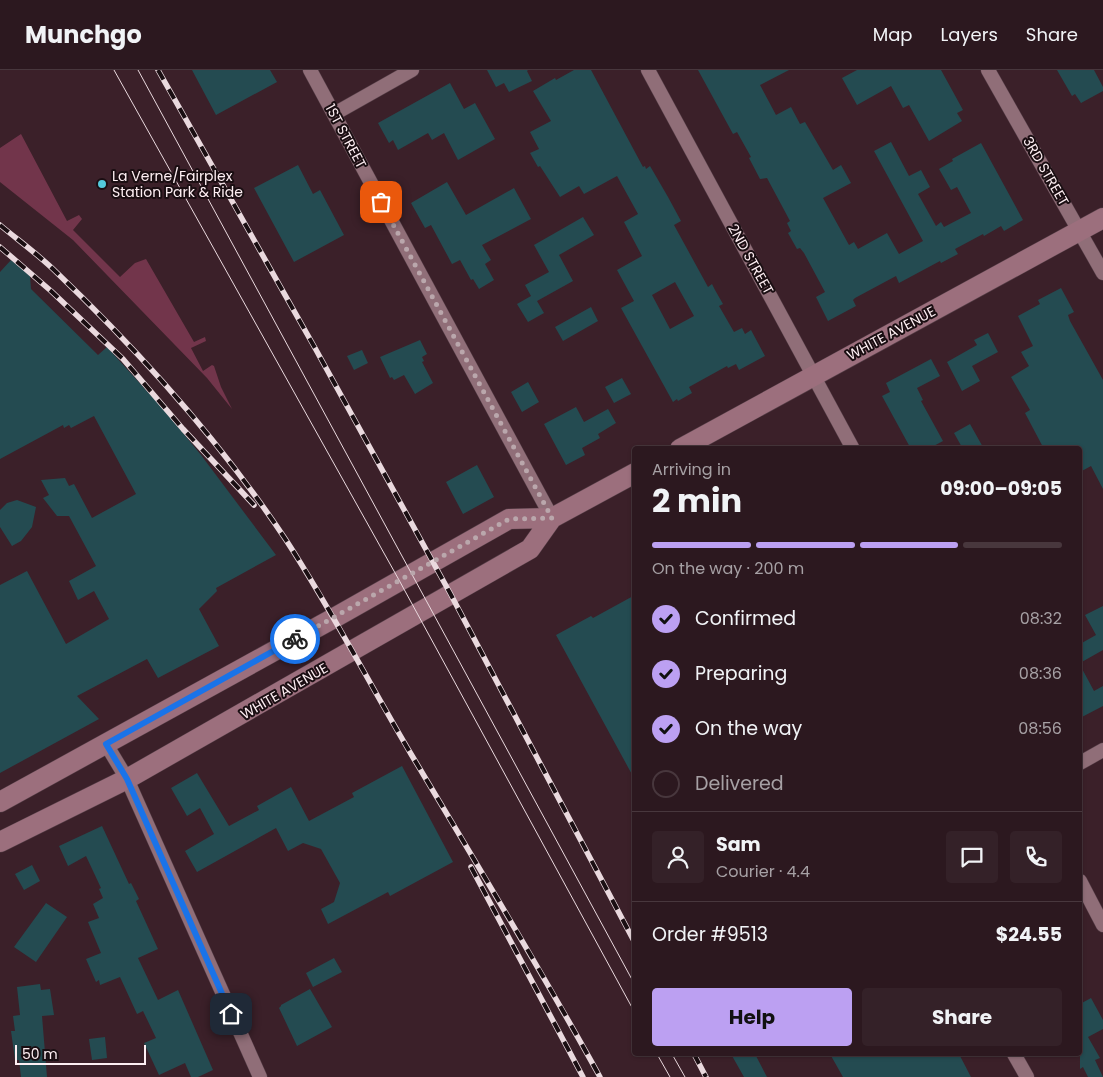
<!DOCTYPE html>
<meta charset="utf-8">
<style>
body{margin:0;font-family:Poppins,sans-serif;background:#342128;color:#f1f3f6;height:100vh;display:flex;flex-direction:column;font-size:19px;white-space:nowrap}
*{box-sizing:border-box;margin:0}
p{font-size:16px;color:#a6a0a4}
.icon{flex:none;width:28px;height:28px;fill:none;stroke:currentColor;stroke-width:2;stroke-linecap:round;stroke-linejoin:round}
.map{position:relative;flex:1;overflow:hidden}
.side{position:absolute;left:632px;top:376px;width:450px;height:610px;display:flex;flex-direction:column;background:#2c181f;border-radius:5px;box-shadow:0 1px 4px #0004,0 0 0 1px #48373d}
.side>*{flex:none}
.scale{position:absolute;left:15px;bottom:12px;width:131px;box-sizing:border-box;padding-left:5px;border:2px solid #feeff3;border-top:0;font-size:14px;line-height:18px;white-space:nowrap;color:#feeff3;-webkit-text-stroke:4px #1a0e12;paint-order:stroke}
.pin{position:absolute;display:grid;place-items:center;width:42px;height:42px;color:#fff;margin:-21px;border-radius:10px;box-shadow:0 2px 8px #0006}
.courier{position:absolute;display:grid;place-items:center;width:50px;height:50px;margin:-25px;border:4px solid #1a73e8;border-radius:50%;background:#fff;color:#222;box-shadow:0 1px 6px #0007}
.head em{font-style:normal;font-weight:700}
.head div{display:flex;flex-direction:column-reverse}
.head{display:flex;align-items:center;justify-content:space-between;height:85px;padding:0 20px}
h1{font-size:32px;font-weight:700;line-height:38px}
.bar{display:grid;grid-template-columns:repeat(4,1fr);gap:8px 5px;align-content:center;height:60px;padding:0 20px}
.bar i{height:6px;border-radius:4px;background:#48373d}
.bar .on{background:#bca0f2}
.bar p{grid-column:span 4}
.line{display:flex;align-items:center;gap:12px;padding:0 20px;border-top:1px solid #48373d}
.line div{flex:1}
.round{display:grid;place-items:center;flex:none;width:52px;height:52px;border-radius:5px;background:#342128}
ol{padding:0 20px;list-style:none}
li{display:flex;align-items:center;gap:15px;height:55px}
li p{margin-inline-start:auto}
li .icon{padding:5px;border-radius:50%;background:#bca0f2;color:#111;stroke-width:4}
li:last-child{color:#a6a0a4}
li i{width:28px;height:28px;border:2px solid #48373d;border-radius:50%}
.cta{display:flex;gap:10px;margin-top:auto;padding:10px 20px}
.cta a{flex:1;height:58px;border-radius:5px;background:#bca0f2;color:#111;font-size:20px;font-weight:700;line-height:58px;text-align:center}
.cta a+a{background:#342128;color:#f1f3f6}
header{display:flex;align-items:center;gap:30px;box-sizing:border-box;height:70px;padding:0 25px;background:#2c181f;border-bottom:1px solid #48373d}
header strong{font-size:24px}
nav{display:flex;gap:28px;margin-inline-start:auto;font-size:18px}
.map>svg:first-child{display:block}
.green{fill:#72354b}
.building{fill:#244b51;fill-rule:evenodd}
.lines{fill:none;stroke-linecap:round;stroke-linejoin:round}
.minor-casing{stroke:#563f48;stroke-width:15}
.secondary-casing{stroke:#563f48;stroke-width:21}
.minor{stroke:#906e78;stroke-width:14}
.secondary{stroke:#9c6f7d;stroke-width:20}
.tram{stroke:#ead9de;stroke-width:1}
.rail-casing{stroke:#ead9de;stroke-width:5.5}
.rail{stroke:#1a0e12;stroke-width:4;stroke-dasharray:11;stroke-linecap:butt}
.done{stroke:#baa7ac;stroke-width:5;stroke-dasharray:0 9}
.route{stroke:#1a73e8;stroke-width:6}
.poi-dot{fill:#53cadc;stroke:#1a0e12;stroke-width:2}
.labels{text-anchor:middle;stroke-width:4;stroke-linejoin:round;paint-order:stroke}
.street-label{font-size:14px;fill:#feeff3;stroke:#1a0e12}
.poi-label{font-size:14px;fill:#feeff3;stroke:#1a0e12;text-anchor:start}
</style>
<header>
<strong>Munchgo</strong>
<nav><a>Map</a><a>Layers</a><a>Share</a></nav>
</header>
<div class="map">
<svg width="1103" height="1007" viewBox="0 0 1103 1007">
<rect width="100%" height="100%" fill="#3b2029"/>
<path class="green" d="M21 64 67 151 79 145 82 149 73 160 120 207 135 193 146 189 194 272 205 267 206 271 191 278 203 301 212 295 214 296 221 317 232 339 207 308 73 170 0 112V78Z"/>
<path class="building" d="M192 0H270L277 12 216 45Z
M487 0H528L527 1 532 11 509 22 504 13 496 17Z
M574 0H591L643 97 645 96 646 99 650 96 668 127 681 151 674 155 708 217 712 214 715 220 723 234 719 236 734 262 742 258 745 264 751 260 765 286 739 300 736 294 728 298 727 296 689 317 692 323 678 331 677 329 673 332 621 238 634 231 617 200 642 186 624 152 638 144 617 106 584 124 579 116 560 127 540 96 538 97 530 83 539 79 530 62 551 51 533 21 555 8 556 10ZM675 212 694 246 670 259 652 225Z
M698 0H789L760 15 776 45 791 37 800 54 805 52 833 100 841 95 851 113 823 128 849 175 854 172 858 179 887 163 899 184 923 171 874 81 891 72 909 106 921 100 930 117 918 124 936 156 941 152 944 157 971 143 957 117 951 120 939 99 953 91 952 89 981 73 1023 150 1004 161 1001 156 984 166 983 164 955 179 958 184 941 193 940 191 899 213 896 206 855 228 853 230 856 236 828 251 816 227 825 222 804 183 800 178 797 179 788 163 791 161 787 153 790 151 767 108 760 109 749 88 751 87 737 62 733 64Z
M857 0H941L963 40 957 43 962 51 929 71 909 35 903 38 891 16 857 35 842 8Z
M1057 0H1094L1103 17V21L1081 33 1075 24 1072 26Z
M450 13 464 39 475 33 495 69 458 90 444 63 432 70 428 63 398 80 393 70 389 73 378 53Z
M298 95 313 124 320 120 344 165 294 192 254 118Z
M447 112 466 145 514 118 531 149 482 175 491 190 485 194 494 210 479 219 473 209 471 210 460 190 452 194 431 155 425 158 411 133Z
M583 147 594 165 559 185 573 211 537 231 544 243 528 252 517 234 531 226 525 215 549 202 534 175Z
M11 190 30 206 31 219 98 285 107 277 165 341 201 385 276 485 216 518 217 521 199 539 219 576 158 608 147 589 77 626 99 649 0 703V515L27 501 66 574 109 549 94 521 78 530 69 511 96 496 69 446H57L43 428 49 425 41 410 65 408 69 416 74 414 92 448 136 424 94 346 71 358 69 355 64 358 63 355 0 389V202Z
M1061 218 1074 242 1068 245 1070 251 1103 310V419L1091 396 1080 402V379H1044L1025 343 1030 340 1011 307 1029 296 1021 282 1033 276 1018 246 1040 234 1038 230Z
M591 237 598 251 563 271 555 257Z
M988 263 998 282 972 296 980 311 962 321 947 292 977 275 974 270Z
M420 270 427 284 422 287 424 291 422 292 433 313 415 324 404 305 394 310 392 307 390 308 380 287Z
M362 280 368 293 354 300 347 286Z
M931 289 940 306 917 318 923 330 921 331 943 371 928 379H911L882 326 890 322 886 313Z
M622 308 631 324 614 333 605 317Z
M528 312 539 332 522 342 511 322Z
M576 337 584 352 608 339 616 353 598 364 600 368 582 378 585 385 566 395 544 354Z
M970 354 984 379H963L954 363Z
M477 395 494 427 463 444 446 412Z
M17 430 36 437 32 457 21 471 12 476 0 457V440L7 433Z
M635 525V710L556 565 591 546 593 548Z
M1103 536V580L1080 593V574L1096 565 1085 545Z
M1080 595 1094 621 1103 616V636L1080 648Z
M402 696 453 792 390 826 388 822 328 854 321 839 334 832 340 813 321 779 303 773 288 781 276 758 197 802 185 781 214 764 200 738 187 746 171 718 197 703 229 756 259 740 257 736 291 717 309 751 354 727 352 723Z
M102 756 129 814 131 813 139 829 136 831 158 879 138 888 158 930 178 920 213 1000 198 1007H191L185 993 159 1005 144 973 156 968 143 941 137 944 120 907 100 915 99 910 96 912 86 889 101 883 88 852 99 848 93 834 103 828 99 819 101 818 86 786 68 796 59 776Z
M32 795 40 811 24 820 15 804Z
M46 833 67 847 36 892 14 877Z
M334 888 342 902 313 917 306 903Z
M40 914 41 920 50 919 54 945 42 946 47 1007H21L19 990H15L11 961H15L13 946 20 945 17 917Z
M310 919 332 957 297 976 279 938 281 936V935Z
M1091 928 1103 950V959L1088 967 1100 988 1095 990 1103 1007H1088L1083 997 1080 999V934Z
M105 967 107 988 92 990 89 969Z
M731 984H755L767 1007H744Z
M830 984H959L971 1007H843Z"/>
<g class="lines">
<g class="minor-casing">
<path id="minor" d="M310 0 552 448
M648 0 853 379
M988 0 1103 203
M334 44 412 0
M106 674 127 709 260 1007
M1080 693 1103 680
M1080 811 1103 855
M1014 984 1027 1007"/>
</g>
<g class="secondary-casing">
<path id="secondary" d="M680 379 1103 148
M0 732 334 548 509 449 552 448
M0 772 127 709 530 479 552 448 635 403"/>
</g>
<use href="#minor" class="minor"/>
<use href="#secondary" class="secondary"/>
<path class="tram" d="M114 0 399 510 635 943
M138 0 635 915
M657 984 670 1007
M672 984 685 1007"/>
<g class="rail-casing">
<path id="rail" d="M158 0 315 278 450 523 635 873
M0 155C18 170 36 183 53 199 138 280 221 372 286 470 331 539 369 613 411 684 475 791 540 898 600 1007
M0 177 51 221 123 289 183 359 254 435
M471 797 583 1007
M694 984 706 1007"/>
</g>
<use href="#rail" class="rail"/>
</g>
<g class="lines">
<path class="done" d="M295 569 509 449 552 448 381 132"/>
<path class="route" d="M231 944 127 709 106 674 295 569"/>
</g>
<circle class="poi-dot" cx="102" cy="114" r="5"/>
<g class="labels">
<g class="street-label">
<text transform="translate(346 66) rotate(62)" y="5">1ST STREET</text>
<text transform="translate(1046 101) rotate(60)" y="5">3RD STREET</text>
<text transform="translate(751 189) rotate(61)" y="5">2ND STREET</text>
<text transform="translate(891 263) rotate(-28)" y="5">WHITE AVENUE</text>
<text transform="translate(284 621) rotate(-30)" y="5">WHITE AVENUE</text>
</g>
<g class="poi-label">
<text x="112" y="111">La Verne/Fairplex<tspan x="112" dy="16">Station Park &amp; Ride</tspan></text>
</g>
</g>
</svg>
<div class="scale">50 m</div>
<div class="pin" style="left:381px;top:132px;background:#ea580c"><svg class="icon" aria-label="bag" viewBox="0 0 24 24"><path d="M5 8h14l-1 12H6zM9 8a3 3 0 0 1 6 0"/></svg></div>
<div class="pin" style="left:231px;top:944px;background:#1f2937"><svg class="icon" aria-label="home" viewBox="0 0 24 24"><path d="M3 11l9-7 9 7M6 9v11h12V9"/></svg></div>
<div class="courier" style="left:295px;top:569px"><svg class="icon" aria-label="bike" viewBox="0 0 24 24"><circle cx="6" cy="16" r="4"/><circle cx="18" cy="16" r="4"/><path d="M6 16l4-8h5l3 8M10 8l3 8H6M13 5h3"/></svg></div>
<section class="side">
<div class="head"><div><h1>2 min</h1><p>Arriving in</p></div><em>09:00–09:05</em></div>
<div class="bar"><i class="on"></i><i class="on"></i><i class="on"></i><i></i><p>On the way · 200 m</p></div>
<ol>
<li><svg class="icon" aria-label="check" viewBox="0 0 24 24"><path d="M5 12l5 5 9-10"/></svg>Confirmed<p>08:32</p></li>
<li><svg class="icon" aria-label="check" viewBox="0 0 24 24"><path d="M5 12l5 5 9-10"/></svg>Preparing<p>08:36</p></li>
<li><svg class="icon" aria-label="check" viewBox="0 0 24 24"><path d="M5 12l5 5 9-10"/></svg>On the way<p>08:56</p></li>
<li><i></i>Delivered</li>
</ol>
<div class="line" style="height:90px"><a class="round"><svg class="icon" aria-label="person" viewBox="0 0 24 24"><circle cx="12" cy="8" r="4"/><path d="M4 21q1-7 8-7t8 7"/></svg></a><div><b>Sam</b><p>Courier · 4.4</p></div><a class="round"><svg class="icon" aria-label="chat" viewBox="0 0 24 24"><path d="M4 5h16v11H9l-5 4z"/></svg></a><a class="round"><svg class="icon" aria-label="phone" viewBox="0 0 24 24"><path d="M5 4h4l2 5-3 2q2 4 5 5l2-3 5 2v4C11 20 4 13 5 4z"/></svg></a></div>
<div class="line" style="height:65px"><div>Order #9513</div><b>$24.55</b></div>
<div class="cta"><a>Help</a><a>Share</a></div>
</section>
</div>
